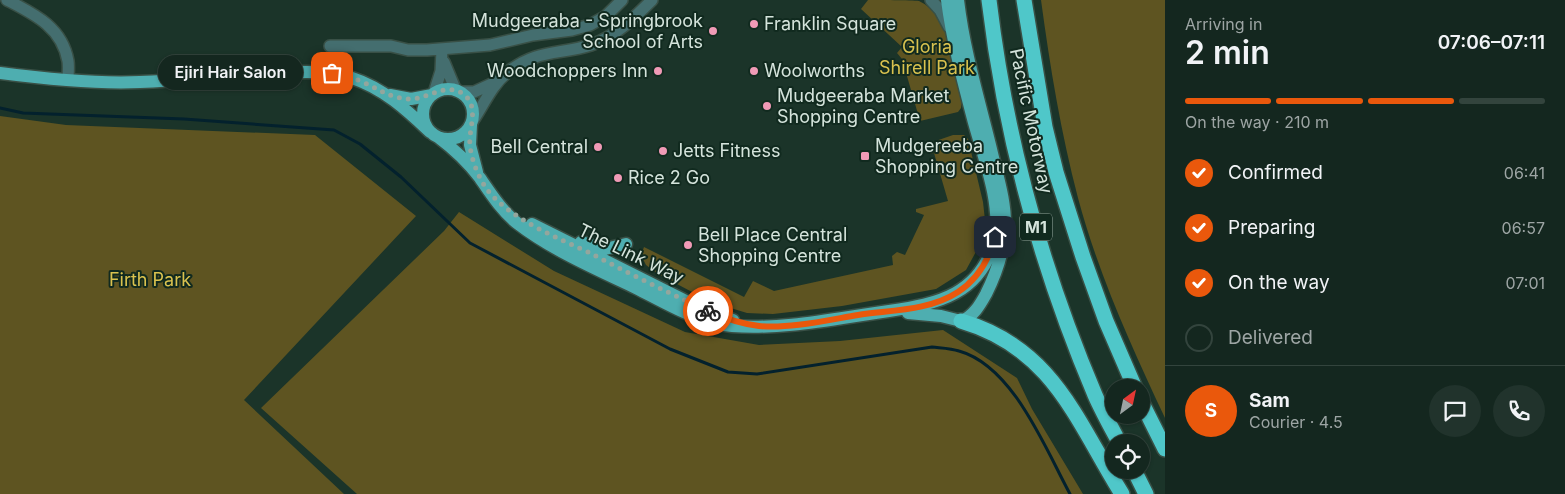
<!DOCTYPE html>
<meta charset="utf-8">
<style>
body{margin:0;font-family:Inter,sans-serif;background:#21332c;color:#f1f3f6;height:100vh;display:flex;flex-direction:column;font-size:19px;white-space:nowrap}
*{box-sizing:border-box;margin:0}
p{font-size:16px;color:#9da5a4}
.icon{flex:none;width:28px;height:28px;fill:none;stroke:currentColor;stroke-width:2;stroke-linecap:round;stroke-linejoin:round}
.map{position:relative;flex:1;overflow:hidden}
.panel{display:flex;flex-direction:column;background:#14271f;width:400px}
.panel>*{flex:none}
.needle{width:32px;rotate:33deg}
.tools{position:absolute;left:1105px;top:379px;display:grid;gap:10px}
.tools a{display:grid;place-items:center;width:45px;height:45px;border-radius:50%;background:#14271f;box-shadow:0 1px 4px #0004,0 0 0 1px #33443d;font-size:25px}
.pin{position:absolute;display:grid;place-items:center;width:42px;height:42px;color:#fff;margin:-21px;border-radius:10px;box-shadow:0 2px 8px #0006}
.courier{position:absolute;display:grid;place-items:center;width:50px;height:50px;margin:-25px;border:4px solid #ea580c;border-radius:50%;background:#fff;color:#222;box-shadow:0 1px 6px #0007}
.bubble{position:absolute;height:35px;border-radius:18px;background:#14271f;box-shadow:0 1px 4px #0004,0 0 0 1px #33443d;font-size:16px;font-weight:600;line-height:35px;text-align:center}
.headline em{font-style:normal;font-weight:600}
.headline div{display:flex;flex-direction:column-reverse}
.headline{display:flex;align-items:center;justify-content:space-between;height:85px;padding:0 20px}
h1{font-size:32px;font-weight:600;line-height:38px}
.bar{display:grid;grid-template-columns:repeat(4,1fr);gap:8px 5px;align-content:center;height:60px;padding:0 20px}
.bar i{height:6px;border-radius:4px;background:#33443d}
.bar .active{background:#ea580c}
.bar p{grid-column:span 4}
.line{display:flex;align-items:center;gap:12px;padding:0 20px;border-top:1px solid #33443d}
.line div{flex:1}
.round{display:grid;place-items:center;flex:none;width:52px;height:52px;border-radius:26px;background:#21332c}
ol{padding:0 20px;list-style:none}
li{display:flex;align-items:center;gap:15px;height:55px}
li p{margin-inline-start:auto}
li .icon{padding:5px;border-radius:50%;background:#ea580c;color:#fff;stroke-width:4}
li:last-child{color:#9da5a4}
li i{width:28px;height:28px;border:2px solid #33443d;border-radius:50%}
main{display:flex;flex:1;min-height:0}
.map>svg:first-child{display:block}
.green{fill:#5e5421}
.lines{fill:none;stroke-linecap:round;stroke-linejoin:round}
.stream{stroke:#03212d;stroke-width:3}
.minor-casing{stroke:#395046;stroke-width:14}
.major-casing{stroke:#395046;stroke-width:15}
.highway-casing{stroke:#395046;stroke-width:18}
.minor{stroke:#446e6f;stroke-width:11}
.major{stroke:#4eaeb0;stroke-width:12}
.highway{stroke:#4fc7c9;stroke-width:15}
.done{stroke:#94a69d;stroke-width:5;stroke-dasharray:0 9}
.route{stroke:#ea580c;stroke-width:6}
.poi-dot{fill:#f09ab6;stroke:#112a1f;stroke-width:2}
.labels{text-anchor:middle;stroke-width:4;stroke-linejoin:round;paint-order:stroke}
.shield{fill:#112a1f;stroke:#9aaca3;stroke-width:1}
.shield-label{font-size:16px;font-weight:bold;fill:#d5e4dc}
.poi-label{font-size:18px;fill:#d5e4dc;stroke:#112a1f;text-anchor:start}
.park-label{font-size:18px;fill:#d9c24f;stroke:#112a1f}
.street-label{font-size:18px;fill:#d5e4dc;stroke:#112a1f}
</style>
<main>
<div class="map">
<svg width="1165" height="494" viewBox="0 0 1165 494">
<rect width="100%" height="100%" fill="#1b3429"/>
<path class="green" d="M868 0C878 0 911 0 919 1 950 15 956 71 962 101L961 108 958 112 920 121 902 59 897 53 902 47 861 9Z
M1041 0H1165V418C1132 348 1098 273 1078 198 1061 133 1050 67 1041 0Z
M0 116 66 125 315 135 416 216 244 400 344 494H0Z
M953 135H964L968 139 983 202 985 220 983 234 978 248 966 270 936 289 842 306 773 314 747 313 711 302 658 274 646 265 641 255 644 247 744 297 753 281 774 291 893 265 892 256 897 252 905 255 924 215 916 212V209L948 201 934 153 930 154 927 144Z
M459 212 554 271 685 332 759 345 840 341 943 330 1017 378 1032 409 1083 494H357L261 408 444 231Z"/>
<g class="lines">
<path class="stream" d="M0 108 23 113 184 119 334 130 360 144 401 177 470 243 670 349 728 372 757 374 932 347C941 348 951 348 959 351 1013 366 1045 448 1070 494"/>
<g class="minor-casing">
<path id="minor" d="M7 0C34 14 62 27 68 61 69 67 68 74 68 80
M931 0 940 10 949 27
M330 46H391L408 50H427L490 45 533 35 572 30 590 25 606 16 622 0
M444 62 456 91
M460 92H474L498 81
M434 93 441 71 442 49
M472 122C483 106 492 84 508 72 537 49 559 55 591 45 615 37 634 18 652 0"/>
</g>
<g class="major-casing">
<path id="major" d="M0 73C46 79 94 84 140 82 185 80 229 75 273 73 300 72 326 70 352 78 383 88 407 110 430 132
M423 114a25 25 0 1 1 50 0a25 25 0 1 1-50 0Z
M390 95 411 99 432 95
M471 125 470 145 477 172
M438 137C454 149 468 162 480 178 491 194 502 211 517 223 552 250 596 269 636 288 666 303 698 323 732 326 784 330 837 318 889 311 938 304 982 294 995 238 1002 201 981 151 972 115 962 77 952 39 947 0
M532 224 692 304 733 320
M581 242 605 249 626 244
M908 313 941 316 961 321C973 317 980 305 986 294 996 274 1004 250 1005 228 1006 201 997 175 991 149 979 100 964 51 958 0"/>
</g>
<g class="highway-casing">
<path id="highway" d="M989 0C1005 135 1042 270 1095 395 1102 411 1111 427 1119 442
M1024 0 1045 127 1056 172 1083 257 1106 321 1135 388
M961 321C1053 348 1076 420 1122 494
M1141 401 1165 449
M1134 470 1146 494"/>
</g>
<use href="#minor" class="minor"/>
<use href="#major" class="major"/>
<use href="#highway" class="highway"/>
</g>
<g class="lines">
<path class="done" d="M332 73C343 75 354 78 365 83 380 90 393 99 411 99 429 98 445 83 462 93 481 106 468 128 470 146 472 161 478 176 486 188 509 219 558 238 592 254 630 274 669 293 708 311"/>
<path class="route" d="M708 311C724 318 742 324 759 326 789 329 828 320 858 315 890 310 929 311 958 292 978 279 989 260 995 237"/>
</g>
<g class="poi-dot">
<circle cx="754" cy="24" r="5"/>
<circle cx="713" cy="31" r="5"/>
<circle cx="658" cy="71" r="5"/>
<circle cx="754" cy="71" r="5"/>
<circle cx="767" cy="106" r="5"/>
<circle cx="598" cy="147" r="5"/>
<circle cx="663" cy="151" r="5"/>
<rect x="860" y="151" width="10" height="10" rx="2.5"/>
<circle cx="618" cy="178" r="5"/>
<circle cx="688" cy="245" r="5"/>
</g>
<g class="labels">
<rect class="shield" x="1020" y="213.5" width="32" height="27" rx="4"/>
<g class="shield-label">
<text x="1036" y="233">M1</text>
</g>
<g class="poi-label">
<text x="703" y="27" text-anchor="end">Mudgeeraba - Springbrook<tspan x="703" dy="21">School of Arts</tspan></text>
<text x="764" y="30">Franklin Square</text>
<text x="648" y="77" text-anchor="end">Woodchoppers Inn</text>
<text x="764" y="77">Woolworths</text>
<text x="777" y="102">Mudgeeraba Market<tspan x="777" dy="21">Shopping Centre</tspan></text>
<text x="875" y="152">Mudgereeba<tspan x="875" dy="21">Shopping Centre</tspan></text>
<text x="588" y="153" text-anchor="end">Bell Central</text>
<text x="673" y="157">Jetts Fitness</text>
<text x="628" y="184">Rice 2 Go</text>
<text x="698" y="241">Bell Place Central<tspan x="698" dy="21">Shopping Centre</tspan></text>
</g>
<g class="park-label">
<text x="927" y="53">Gloria<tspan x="927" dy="21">Shirell Park</tspan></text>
<text x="150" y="286">Firth Park</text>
</g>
<g class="street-label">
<text transform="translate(1031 121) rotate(78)" y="6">Pacific Motorway</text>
<text transform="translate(631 254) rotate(26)" y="6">The Link Way</text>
</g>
</g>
</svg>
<div class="tools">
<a><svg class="needle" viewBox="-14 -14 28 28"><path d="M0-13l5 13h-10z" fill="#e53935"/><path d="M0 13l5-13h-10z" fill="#9da5a4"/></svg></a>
<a><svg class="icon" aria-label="locate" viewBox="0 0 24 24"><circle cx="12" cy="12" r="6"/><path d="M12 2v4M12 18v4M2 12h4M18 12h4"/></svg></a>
</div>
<div class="pin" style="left:332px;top:73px;background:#ea580c"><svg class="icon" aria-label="bag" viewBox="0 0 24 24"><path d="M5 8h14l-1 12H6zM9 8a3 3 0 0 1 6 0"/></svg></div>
<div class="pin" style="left:995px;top:237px;background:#1f2937"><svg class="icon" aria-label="home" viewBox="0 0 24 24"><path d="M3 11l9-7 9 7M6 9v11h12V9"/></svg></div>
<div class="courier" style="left:708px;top:311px"><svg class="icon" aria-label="bike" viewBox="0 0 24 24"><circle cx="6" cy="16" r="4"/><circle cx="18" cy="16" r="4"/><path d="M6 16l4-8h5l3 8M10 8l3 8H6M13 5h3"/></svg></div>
<div class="bubble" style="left:158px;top:55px;width:145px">Ejiri Hair Salon</div>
</div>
<section class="panel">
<div class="headline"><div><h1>2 min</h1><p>Arriving in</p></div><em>07:06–07:11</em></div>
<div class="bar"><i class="active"></i><i class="active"></i><i class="active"></i><i></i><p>On the way · 210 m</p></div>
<ol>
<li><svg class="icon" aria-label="check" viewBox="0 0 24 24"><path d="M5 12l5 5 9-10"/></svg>Confirmed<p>06:41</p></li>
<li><svg class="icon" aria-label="check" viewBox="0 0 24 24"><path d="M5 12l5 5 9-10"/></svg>Preparing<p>06:57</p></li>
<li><svg class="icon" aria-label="check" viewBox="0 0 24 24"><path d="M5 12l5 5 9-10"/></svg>On the way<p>07:01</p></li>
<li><i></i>Delivered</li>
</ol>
<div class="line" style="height:90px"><b class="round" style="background:#ea580c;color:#fff">S</b><div><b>Sam</b><p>Courier · 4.5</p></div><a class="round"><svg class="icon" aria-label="chat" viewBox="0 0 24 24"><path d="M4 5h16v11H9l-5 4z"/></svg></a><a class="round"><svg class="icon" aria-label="phone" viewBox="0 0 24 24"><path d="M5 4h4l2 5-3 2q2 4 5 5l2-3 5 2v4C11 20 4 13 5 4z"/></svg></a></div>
</section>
</main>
